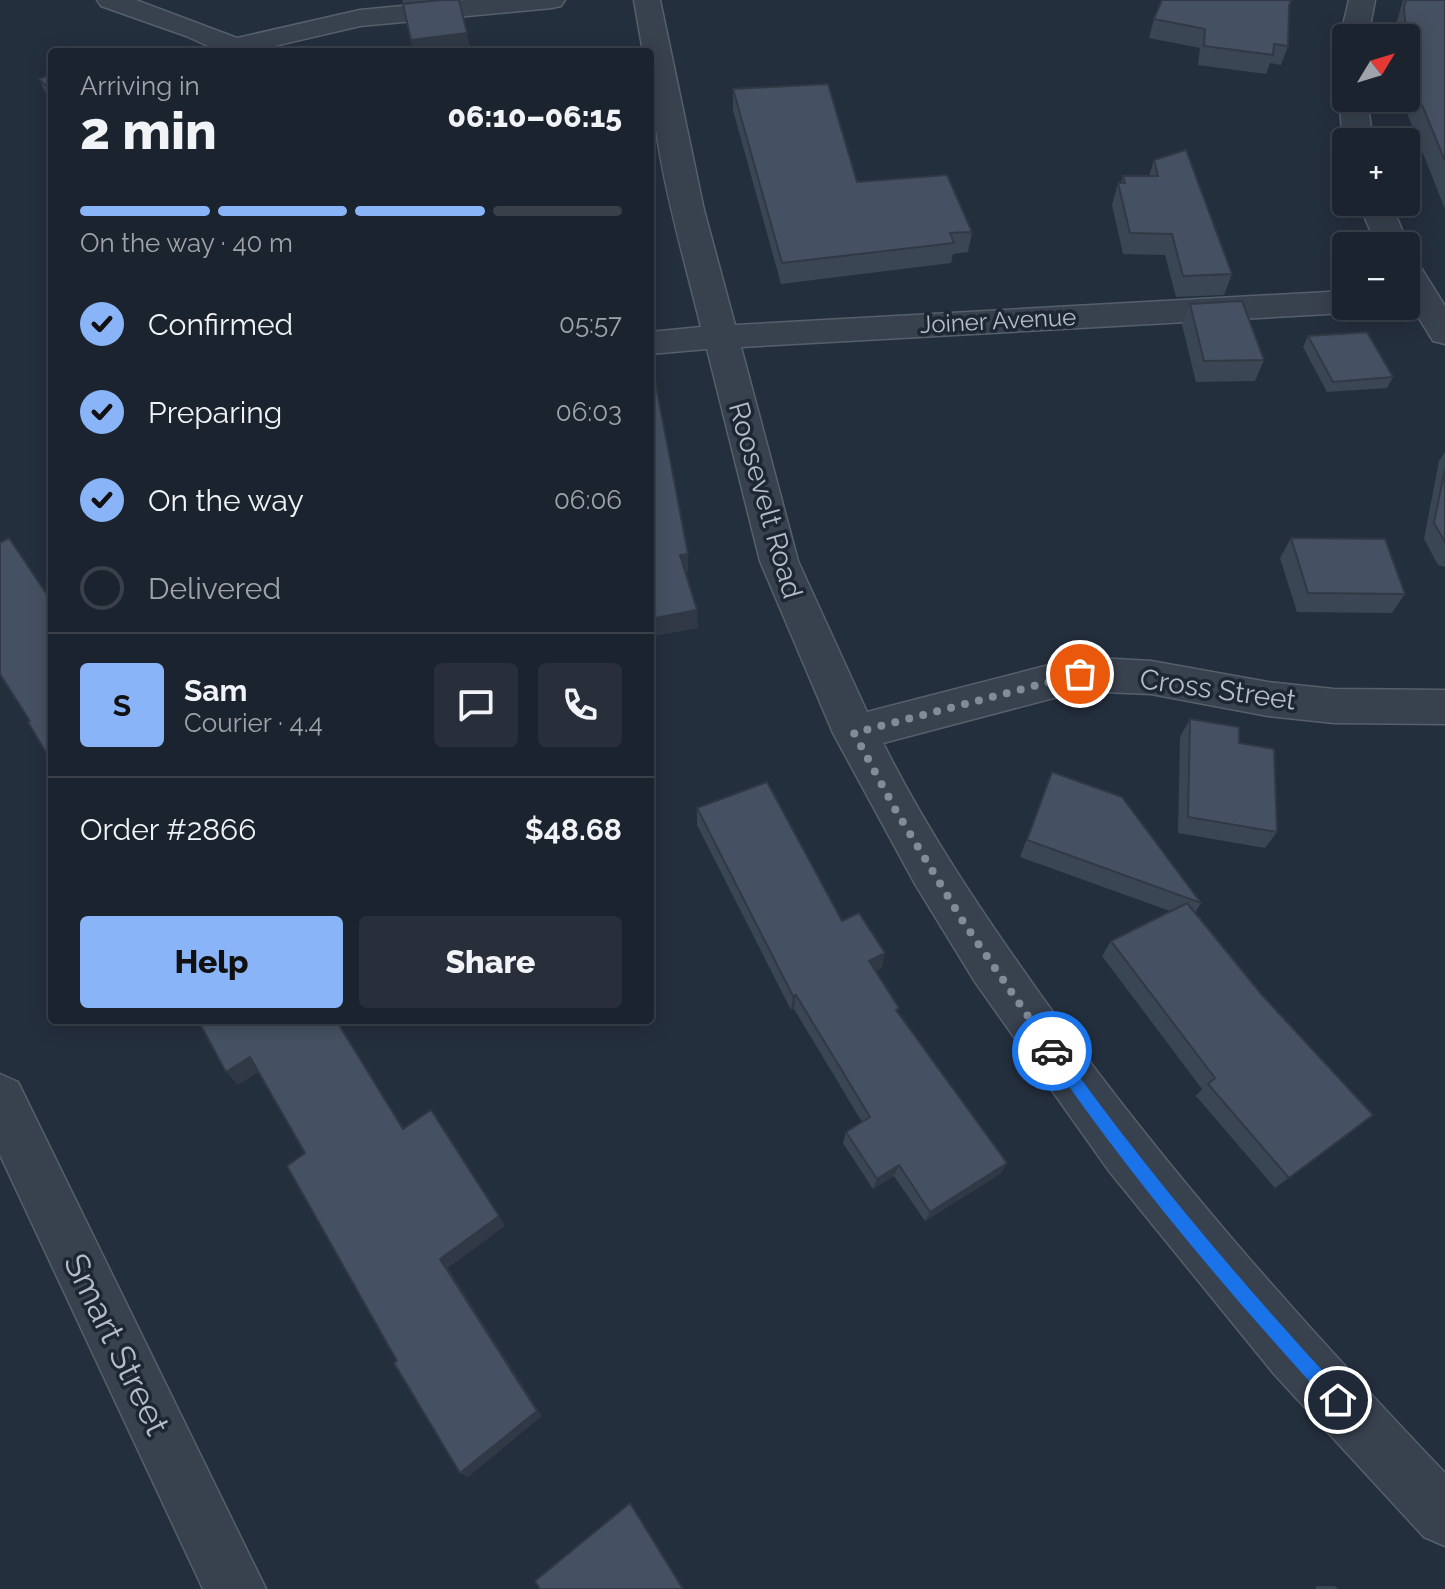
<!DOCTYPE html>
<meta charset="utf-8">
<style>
body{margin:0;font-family:Raleway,sans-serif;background:#282f3a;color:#f1f3f6;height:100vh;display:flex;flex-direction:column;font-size:30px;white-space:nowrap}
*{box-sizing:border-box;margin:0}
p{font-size:26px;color:#a0a4aa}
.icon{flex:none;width:44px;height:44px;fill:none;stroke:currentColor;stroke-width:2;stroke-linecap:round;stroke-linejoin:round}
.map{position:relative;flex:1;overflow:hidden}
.details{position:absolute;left:48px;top:48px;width:606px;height:976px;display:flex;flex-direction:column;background:#1b232e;border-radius:8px;box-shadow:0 4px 20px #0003,0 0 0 2px #39404a}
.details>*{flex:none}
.needle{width:52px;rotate:52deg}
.tools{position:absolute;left:1332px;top:24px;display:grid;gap:16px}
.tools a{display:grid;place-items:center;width:88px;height:88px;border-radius:8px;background:#1b232e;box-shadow:0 4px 20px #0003,0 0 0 2px #39404a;font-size:40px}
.pin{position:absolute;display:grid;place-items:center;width:68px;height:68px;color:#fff;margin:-34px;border:4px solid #fff;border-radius:50%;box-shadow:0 2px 8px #0007}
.courier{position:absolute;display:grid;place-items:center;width:80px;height:80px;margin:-40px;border:6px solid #1a73e8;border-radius:50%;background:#fff;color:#222;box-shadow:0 2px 10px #0007}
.overview em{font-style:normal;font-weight:800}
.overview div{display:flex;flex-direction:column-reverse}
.overview{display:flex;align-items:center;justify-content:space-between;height:136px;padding:0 32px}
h1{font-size:52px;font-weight:800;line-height:60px}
.bar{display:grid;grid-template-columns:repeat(4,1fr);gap:12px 8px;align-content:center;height:96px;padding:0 32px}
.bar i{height:10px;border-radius:6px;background:#39404a}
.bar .selected{background:#8ab4f8}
.bar p{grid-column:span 4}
.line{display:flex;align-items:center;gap:20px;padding:0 32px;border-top:2px solid #39404a}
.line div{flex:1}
.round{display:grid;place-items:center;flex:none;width:84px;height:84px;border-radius:8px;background:#282f3a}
ol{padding:0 32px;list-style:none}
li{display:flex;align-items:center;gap:24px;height:88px}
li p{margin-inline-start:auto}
li .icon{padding:8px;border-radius:50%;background:#8ab4f8;color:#111;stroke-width:4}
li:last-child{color:#a0a4aa}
li i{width:44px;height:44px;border:4px solid #39404a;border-radius:50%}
.cta{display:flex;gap:16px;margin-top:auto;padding:16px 32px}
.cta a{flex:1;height:92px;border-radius:8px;background:#8ab4f8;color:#111;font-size:32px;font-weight:800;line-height:92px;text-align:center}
.cta a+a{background:#282f3a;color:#f1f3f6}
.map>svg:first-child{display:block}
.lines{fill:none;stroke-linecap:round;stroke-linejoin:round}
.minor-casing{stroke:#565f6c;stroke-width:3}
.minor{fill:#38414e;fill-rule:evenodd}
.wall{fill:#3b4654}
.shaded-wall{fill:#303945}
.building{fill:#455162;stroke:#303945;stroke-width:2}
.route{fill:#1a73e8}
.done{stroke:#828b98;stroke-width:8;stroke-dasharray:0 14.4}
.labels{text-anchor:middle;stroke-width:7;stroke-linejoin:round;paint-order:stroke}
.far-street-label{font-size:24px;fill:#b4bcc9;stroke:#1d2633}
.street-label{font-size:28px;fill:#b4bcc9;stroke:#1d2633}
.near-street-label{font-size:34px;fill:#b4bcc9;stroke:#1d2633}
</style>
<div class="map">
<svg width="1445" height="1589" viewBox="0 0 1445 1589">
<rect width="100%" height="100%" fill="#242f3e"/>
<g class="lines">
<g class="minor-casing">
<path id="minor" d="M97 0H136L237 38 360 10 465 0H565L561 6 552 8 360 26 249 52H221L186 36 101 6Z
M634 0H660L704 210 735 325 1346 291V306H1360L1346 313 741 347 798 561 867 712 1080 657 1151 661 1268 682 1334 689 1445 690V724L1334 723 1268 716 1151 694 1080 691 883 743C927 831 983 914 1040 994 1162 1165 1300 1321 1445 1473V1546L1424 1537 1274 1374 1109 1171 975 982 915 884 833 733 760 561 707 349 650 354V332L701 327C679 238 650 145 650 52H643Z
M1349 0H1375L1368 38H1346V44L1340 38Z
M1346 91V98H1367L1373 142H1346V146L1343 142 1339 98Z
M1358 202H1390L1409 246 1406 251V246H1377Z
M1406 260 1418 263 1445 306V344L1433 341 1406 297Z
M0 1074 18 1082 266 1589H203L0 1155Z"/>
</g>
<use href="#minor" class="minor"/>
</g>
<path class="wall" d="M402 0H433L403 3Z
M1403 0H1445V209L1401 98H1406V38H1396L1395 28Z
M1289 6 1288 46 1281 65 1270 63 1266 74 1198 65 1200 48 1149 38 1154 19Z
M52 74V103L49 100 39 79Z
M733 89 857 182 972 232 968 252 953 254 951 263 781 284 733 110Z
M1154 160 1232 274 1224 295 1176 297 1165 255 1123 254 1112 205 1118 183H1121L1123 176H1149Z
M1190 304 1264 360 1255 381 1196 382 1182 325Z
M1308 336 1393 377 1387 388 1327 392 1303 347Z
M1445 452V567L1438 565 1424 539 1439 461Z
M1291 538 1405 594 1392 613 1297 612 1280 558Z
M1190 719 1239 743 1277 832 1265 848 1178 833 1180 737Z
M1052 772 1201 903 1195 913 1262 995 1373 1115 1275 1188 1196 1096 1202 1089 1102 956 1111 941 1170 911 1020 857Z
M697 808 842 921 882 968 876 971 898 1012 1007 1163 1000 1174 925 1221 894 1176 873 1189 843 1143 846 1132 862 1122 794 1009 791 1010 697 825Z
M1317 1586H1335L1338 1589H1315Z"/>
<path class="shaded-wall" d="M467 33 471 52H413L411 40Z
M688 554V572L681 573 680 555Z
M697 610 698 628 650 637V619Z
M885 953 882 968 866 975 869 961Z
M796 995 794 1009 791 1010 793 996Z
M250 1057 262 1070 238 1085 226 1072Z
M1007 1163 1000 1174 925 1221 930 1212Z
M899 1165 894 1176 873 1189 877 1179Z
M499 1216 505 1226 448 1268 542 1416 468 1477 460 1473 440 1259Z
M630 1503 632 1505 684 1589H683Z"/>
<path class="building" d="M442 0H459L467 33 411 40 403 4Z
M1162 0H1291L1289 6 1288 46 1274 44 1273 55 1204 46 1205 29 1154 19Z
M1406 0H1445V161L1406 66V38H1397L1406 34 1404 7Z
M52 74V91L39 79Z
M828 84 857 182 947 175 972 232 950 233 954 243 782 263 733 89Z
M1186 150 1232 274 1183 276 1172 234 1130 233 1118 183H1125L1123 176H1158L1154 160Z
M1242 301 1264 360 1204 361 1190 304Z
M1367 332 1393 377 1333 382 1308 336Z
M654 375 688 554 680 555 697 610 650 619V376Z
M1445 469V542L1434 523Z
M9 538 52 602V763L28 722 30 721 0 674V543Z
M1291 538 1385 539 1405 594 1308 593Z
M1190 719 1239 727V743L1274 749 1277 832 1188 817Z
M1052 772 1122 797 1201 903 1027 840Z
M767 782 842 921 859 913 885 953 869 961 899 1008 896 1010 1007 1163 930 1212 899 1165 877 1179 846 1132 870 1117 796 995 793 996 697 808Z
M1187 903 1262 995 1373 1115 1289 1178 1208 1084 1215 1078 1111 941Z
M198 1020H336L403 1129 431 1110 499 1216 440 1259 537 1411 460 1473 394 1363 397 1361 287 1166 305 1153 250 1057 226 1072Z
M630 1503 683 1589H540L535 1581Z"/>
<path class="route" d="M1052 1044 1057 1046C1144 1168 1242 1284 1344 1394L1346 1400 1344 1406 1338 1408 1332 1406C1230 1295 1132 1179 1047 1055V1046Z"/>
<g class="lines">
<path class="done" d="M1052 1051 964 923 895 809 854 733 1080 674"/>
</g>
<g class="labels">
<g class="far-street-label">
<text transform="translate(998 321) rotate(-3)" y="8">Joiner Avenue</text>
</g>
<g class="street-label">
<text transform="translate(766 500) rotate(74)" y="10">Roosevelt Road</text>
<text transform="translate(1218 689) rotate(8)" y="10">Cross Street</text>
</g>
<g class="near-street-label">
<text transform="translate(117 1344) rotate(64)" y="12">Smart Street</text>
</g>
</g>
</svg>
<div class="tools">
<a><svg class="needle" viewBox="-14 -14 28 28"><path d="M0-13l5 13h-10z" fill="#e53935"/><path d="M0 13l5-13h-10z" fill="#a0a4aa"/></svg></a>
<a>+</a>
<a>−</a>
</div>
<div class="pin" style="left:1080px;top:674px;background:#ea580c"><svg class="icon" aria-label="bag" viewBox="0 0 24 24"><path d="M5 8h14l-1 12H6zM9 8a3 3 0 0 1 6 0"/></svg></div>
<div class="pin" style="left:1338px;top:1400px;background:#1f2937"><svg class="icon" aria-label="home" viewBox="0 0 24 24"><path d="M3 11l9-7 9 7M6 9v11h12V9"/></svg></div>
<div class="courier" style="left:1052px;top:1051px"><svg class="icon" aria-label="car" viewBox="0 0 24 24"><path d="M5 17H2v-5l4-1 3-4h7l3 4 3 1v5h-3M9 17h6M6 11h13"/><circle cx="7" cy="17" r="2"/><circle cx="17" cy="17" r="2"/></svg></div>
<section class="details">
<div class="overview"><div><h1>2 min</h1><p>Arriving in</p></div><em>06:10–06:15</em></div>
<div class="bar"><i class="selected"></i><i class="selected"></i><i class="selected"></i><i></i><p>On the way · 40 m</p></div>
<ol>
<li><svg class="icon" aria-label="check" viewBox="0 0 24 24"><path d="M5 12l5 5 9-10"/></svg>Confirmed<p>05:57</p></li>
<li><svg class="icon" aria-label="check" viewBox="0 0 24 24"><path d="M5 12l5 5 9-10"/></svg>Preparing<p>06:03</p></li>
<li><svg class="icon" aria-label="check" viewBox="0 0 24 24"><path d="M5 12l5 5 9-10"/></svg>On the way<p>06:06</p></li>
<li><i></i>Delivered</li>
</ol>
<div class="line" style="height:144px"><b class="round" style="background:#8ab4f8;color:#111">S</b><div><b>Sam</b><p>Courier · 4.4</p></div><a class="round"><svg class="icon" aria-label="chat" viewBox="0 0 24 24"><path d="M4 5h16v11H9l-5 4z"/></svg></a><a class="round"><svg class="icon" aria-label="phone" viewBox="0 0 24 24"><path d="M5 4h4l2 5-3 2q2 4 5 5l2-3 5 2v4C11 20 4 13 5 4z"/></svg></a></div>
<div class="line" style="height:104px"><div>Order #2866</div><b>$48.68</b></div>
<div class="cta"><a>Help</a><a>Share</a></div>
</section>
</div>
